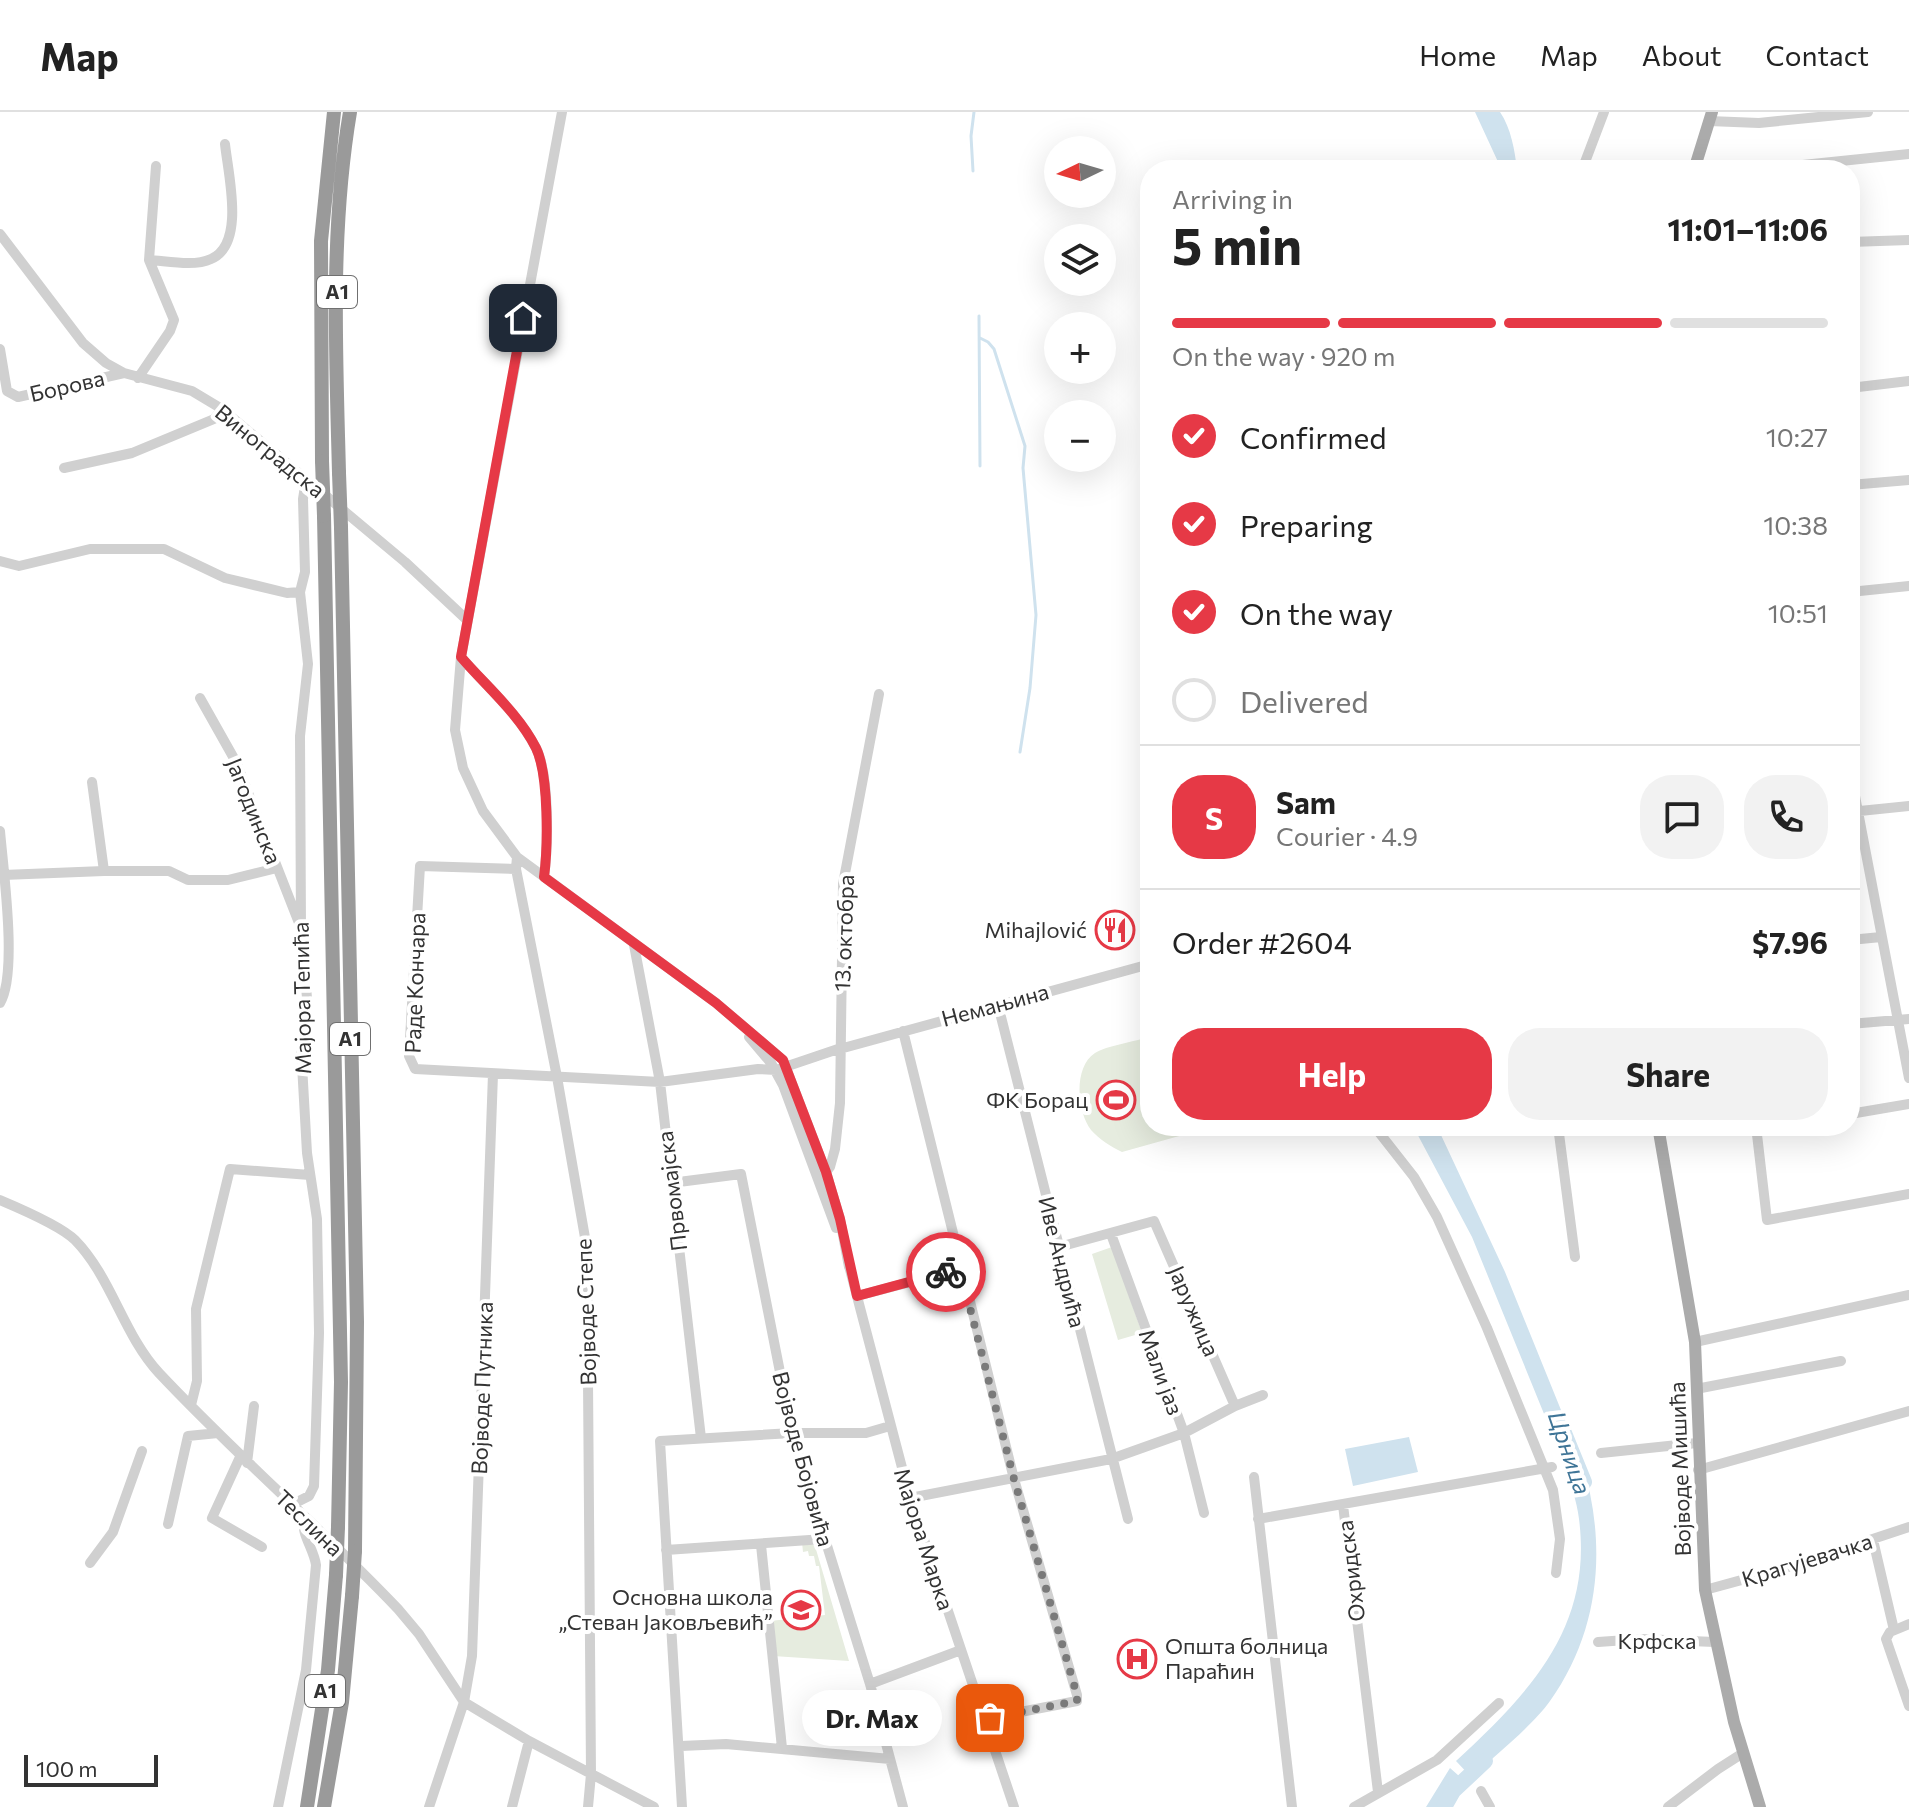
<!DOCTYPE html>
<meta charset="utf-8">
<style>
body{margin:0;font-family:Commissioner,sans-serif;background:#f2f2f2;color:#222;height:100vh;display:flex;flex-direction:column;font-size:30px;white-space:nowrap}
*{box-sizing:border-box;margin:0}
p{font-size:26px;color:#767676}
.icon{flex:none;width:44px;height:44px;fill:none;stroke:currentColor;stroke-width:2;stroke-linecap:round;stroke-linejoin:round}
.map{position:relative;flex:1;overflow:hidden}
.details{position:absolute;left:1140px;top:48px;width:720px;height:976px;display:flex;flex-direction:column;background:#fff;border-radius:32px;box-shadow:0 8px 32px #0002}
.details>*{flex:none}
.needle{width:52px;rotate:265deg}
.fabs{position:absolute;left:1044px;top:24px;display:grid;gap:16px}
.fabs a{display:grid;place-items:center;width:72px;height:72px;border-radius:50%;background:#fff;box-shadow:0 8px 32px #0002;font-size:40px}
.scale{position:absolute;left:24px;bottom:20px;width:134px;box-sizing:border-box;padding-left:8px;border:4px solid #333;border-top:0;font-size:22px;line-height:28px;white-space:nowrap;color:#333;-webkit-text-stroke:6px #fff;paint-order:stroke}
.pin{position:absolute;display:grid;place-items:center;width:68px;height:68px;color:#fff;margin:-34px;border-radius:16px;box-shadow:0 4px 12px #0006}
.courier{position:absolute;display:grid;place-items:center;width:80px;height:80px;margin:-40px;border:6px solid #e63946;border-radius:50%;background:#fff;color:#222;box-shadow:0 2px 10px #0007}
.bubble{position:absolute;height:56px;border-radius:28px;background:#fff;box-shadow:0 8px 32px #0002;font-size:26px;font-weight:700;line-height:56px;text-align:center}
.overview em{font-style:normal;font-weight:700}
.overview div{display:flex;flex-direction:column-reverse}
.overview{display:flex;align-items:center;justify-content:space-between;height:136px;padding:0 32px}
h1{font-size:52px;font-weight:700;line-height:60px}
.bar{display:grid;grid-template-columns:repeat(4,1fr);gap:12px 8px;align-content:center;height:96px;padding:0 32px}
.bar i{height:10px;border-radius:6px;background:#e0e0e0}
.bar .on{background:#e63946}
.bar p{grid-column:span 4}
.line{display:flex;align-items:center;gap:20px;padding:0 32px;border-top:2px solid #e0e0e0}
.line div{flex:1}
.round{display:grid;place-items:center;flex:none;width:84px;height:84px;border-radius:32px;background:#f2f2f2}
ol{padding:0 32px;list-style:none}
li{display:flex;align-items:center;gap:24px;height:88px}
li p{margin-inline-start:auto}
li .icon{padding:8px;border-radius:50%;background:#e63946;color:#fff;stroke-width:4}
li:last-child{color:#767676}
li i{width:44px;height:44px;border:4px solid #e0e0e0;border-radius:50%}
.button{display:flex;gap:16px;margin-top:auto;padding:16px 32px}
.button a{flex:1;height:92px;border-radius:32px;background:#e63946;color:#fff;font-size:32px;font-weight:700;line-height:92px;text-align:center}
.button a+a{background:#f2f2f2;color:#222}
header{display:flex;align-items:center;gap:48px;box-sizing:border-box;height:112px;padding:0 40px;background:#fff;border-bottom:2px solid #e0e0e0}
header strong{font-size:38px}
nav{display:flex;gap:44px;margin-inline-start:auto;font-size:28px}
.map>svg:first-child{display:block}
.green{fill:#e6ecdf}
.water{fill:#cfe2ee}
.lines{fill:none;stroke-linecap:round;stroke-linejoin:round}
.stream{stroke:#cfe2ee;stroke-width:3}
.river{stroke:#cfe2ee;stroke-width:16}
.minor{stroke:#d0d0d0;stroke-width:10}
.major{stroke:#ababab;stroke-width:12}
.highway{stroke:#9a9a9a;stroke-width:14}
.highway-bridge{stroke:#9a9a9a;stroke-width:14}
.done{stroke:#7a7a7a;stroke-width:8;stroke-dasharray:0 14.4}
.route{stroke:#e63946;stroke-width:10}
.labels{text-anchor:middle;stroke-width:8;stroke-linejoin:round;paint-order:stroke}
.shield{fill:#fff;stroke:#707070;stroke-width:2}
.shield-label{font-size:20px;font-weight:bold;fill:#333}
.street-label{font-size:22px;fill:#333;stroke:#fff}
.poi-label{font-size:22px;fill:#333;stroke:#fff;text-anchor:end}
.water-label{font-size:24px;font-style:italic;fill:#3f7597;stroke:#fff}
</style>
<header>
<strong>Map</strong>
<nav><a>Home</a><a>Map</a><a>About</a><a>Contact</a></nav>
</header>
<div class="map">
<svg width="1909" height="1695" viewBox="0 0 1909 1695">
<rect width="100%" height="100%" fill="#fff"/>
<path class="green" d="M1150 925V1014H1215L1122 1040C1110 1034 1100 1028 1091 1018 1077 1000 1073 955 1095 941 1106 934 1136 929 1150 925Z
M1112 1135 1142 1221 1118 1228 1092 1142Z
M802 1430H807L815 1434 849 1549 773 1544 770 1509 825 1503 819 1454H816L814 1444H809L808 1439 803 1440Z"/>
<path class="water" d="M1475 0H1500C1511 16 1515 39 1517 58H1499V52Z
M1413 1014H1434L1441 1023 1505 1160 1578 1340 1562 1346 1472 1125Z
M1409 1325 1418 1360 1353 1374 1345 1337Z
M1582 1350C1607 1432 1601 1517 1550 1589 1534 1612 1494 1645 1471 1665L1456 1649C1529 1581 1593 1516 1579 1407 1577 1389 1570 1371 1565 1353Z
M1450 1656 1467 1671 1452 1695H1426Z"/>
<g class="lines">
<path class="stream" d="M973 59 971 24 974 0
M979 204 980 354
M980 226 988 230 994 237 1025 334 1023 356 1036 503 1030 576 1020 640"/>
<path class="river" d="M1564 1321 1584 1370
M1444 1695 1453 1679 1485 1649"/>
<path class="minor" d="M562 0 461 545 455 618 463 656 483 699 517 745 716 891 783 948 826 1060 840 1107 849 1155
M1709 9 1759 11 1868 0
M1582 58 1604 0
M1753 58 1909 42
M0 122 83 231 106 251 124 261 192 279 222 297 405 450 467 508
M1850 130 1909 128
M149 148C167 149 194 155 211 147 246 132 228 62 225 32
M0 237 7 279 18 285 124 261
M138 266 170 219 174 208 149 148 156 54
M1850 276 1909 269
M64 356 132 341 214 307 222 297
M1850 373 1909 368
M0 449 19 454 90 437H164L225 466 287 481 300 480
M1850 480 1909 474
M461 545C486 574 519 602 536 636 550 664 548 735 544 765
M200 586 236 650 299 811
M1850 658 1909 966
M92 670 104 759
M1850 700 1909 694
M0 719C3 756 18 862 0 891
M517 745 516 757 557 965 587 1137 591 1662 588 1695
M516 757 420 754 409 944 415 957 660 970 758 957 776 958 841 936
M3 763 104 759H169L188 768H228L277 756
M1850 828 1881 825
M634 833 660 970 701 1326
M998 893 1128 1407
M1850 912 1909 907
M903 919 1014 1367 1077 1583V1589L984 1607
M749 925 771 951 783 973 836 1116
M836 938 1150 852
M1850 1002 1909 992
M1374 1014 1414 1065 1437 1105 1487 1216 1553 1378 1560 1427 1556 1461
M1558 1014 1575 1145
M1756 1014 1767 1108 1909 1082
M1756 1018 1781 1014
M826 1060 830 1055 835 1037 840 991 843 772 879 582
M671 1071 741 1062 792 1321 870 1572 903 1695
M0 1088C19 1096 61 1114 75 1128 112 1166 123 1222 159 1261 236 1343 321 1416 398 1497L419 1522 464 1590 529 1629 654 1695
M1111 1122 1184 1321 1204 1401
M1059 1135 1154 1109 1235 1294
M848 1150 910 1386 1014 1695
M857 1184 960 1157
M1695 1230 1909 1183
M1696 1277 1841 1249
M191 1293 197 1269 196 1197 230 1057 310 1063
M1601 1341 1697 1331
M240 1345 212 1406 262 1435
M247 1351 254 1294
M1698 1358 1909 1299
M1254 1365 1292 1695
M910 1386 1111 1347 1184 1321 1235 1294 1263 1283
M291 1393 309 1384 314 1374 319 1221 317 1107 307 1041 301 935 307 886 301 817 300 624 308 552 300 480 305 460 303 387 306 368
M1343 1393 1378 1680
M1258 1407 1552 1355
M168 1412 188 1324 218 1321
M1873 1428 1894 1518
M761 1433 782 1636
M666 1438 824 1427
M90 1451 113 1420 142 1339
M1705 1478 1782 1457 1909 1415
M1909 1512 1890 1520 1886 1527 1909 1594
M1598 1530 1641 1527 1715 1530
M870 1572 961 1538
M681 1634 726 1632 890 1647
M1481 1679 1490 1695
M278 1695 306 1558 316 1453C314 1437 300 1421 304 1405
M429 1695 464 1590 472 1544 493 962
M512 1695 529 1629
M682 1695 660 1329 792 1321H866L890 1314
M1354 1695 1437 1648 1499 1591
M1668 1695 1718 1657 1743 1641"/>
<path class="major" d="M1694 58 1712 0
M1658 1014 1695 1230 1705 1478 1734 1610 1760 1695"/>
<path class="highway" d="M322 349 321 129 334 0
M339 361C336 241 330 119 350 0
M324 404 341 1270 338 1415
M341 415 357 1210 355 1439
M307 1695 328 1558 336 1463
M324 1695 342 1590 352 1484"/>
<path class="highway-bridge" d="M322 349 324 404
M339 361 341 415
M336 1463 338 1415
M352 1484 355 1439"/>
</g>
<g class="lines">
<path class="done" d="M946 1160 960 1157 1014 1367 1077 1583V1589L990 1606"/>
<path class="route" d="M523 206 461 545C486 574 519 602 536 636 549 663 548 735 544 765L716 891 783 948 826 1060 840 1107 857 1184 946 1160"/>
</g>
<defs>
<g id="restaurant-ring" transform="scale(2)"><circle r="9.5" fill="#fff" stroke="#e63946" stroke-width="1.5"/><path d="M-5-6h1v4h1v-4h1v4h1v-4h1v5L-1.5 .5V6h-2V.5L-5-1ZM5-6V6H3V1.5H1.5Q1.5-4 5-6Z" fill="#e63946"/></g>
<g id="stadium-ring" transform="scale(2)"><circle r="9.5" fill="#fff" stroke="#e63946" stroke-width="1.5"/><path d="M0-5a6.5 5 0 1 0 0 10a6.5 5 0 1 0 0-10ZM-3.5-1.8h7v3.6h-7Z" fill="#e63946"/></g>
<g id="school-ring" transform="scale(2)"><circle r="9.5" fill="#fff" stroke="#e63946" stroke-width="1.5"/><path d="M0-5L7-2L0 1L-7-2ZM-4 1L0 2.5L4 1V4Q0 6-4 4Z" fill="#e63946"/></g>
<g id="hospital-ring" transform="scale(2)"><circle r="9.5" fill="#fff" stroke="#e63946" stroke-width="1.5"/><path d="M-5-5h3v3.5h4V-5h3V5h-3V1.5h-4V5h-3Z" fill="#e63946"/></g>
</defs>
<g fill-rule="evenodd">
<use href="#restaurant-ring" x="1115" y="818"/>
<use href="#stadium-ring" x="1116" y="988"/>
<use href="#school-ring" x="801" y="1498"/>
<use href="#hospital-ring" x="1137" y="1547"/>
</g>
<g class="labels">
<g class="shield">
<rect x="317" y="164" width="40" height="32" rx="6"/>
<rect x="330" y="911" width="40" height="32" rx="6"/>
<rect x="305" y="1563" width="40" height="32" rx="6"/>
</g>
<g class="shield-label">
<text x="337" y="187">A1</text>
<text x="350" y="934">A1</text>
<text x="325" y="1586">A1</text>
</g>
<g class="street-label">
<text transform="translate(67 274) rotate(-13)" y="8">Борова</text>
<text transform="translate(270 339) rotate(39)" y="8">Виноградска</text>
<text transform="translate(254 699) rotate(68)" y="8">Јагодинска</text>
<text transform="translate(844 821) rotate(-88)" y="8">13. октобра</text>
<text transform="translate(415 871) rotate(-88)" y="8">Раде Кончара</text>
<text transform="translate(302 886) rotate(-91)" y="8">Мајора Тепића</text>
<text transform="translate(995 893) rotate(-15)" y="8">Немањина</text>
<text transform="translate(672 1079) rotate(-97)" y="8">Првомајска</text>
<text transform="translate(1062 1150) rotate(76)" y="8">Иве Андрића</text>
<text transform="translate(1194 1199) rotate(67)" y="8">Јаружица</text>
<text transform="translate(586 1200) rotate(-92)" y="8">Војводе Степе</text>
<text transform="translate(1161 1260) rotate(70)" y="8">Мали јаз</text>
<text transform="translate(482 1276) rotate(-88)" y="8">Војводе Путника</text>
<text transform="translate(803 1347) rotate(75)" y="8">Војводе Бојовића</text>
<text transform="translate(1680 1357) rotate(-92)" y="8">Војводе Мишића</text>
<text transform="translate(309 1411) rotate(44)" y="8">Теслина</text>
<text transform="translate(924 1427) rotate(72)" y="8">Мајора Марка</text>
<text transform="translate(1807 1448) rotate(-17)" y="8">Крагујевачка</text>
<text transform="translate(1351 1459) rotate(-97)" y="8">Охридска</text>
<text x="1657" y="1537">Крфска</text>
</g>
<g class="poi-label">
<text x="1087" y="826">Mihajlović</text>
<text x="1088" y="996">ФК Борац</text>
<text x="773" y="1493">Основна школа<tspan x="773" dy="25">„Стеван Јаковљевић”</tspan></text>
<text x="1165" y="1542" text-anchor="start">Општа болница<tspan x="1165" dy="25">Параћин</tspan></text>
</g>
<g class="water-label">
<text transform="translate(1569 1341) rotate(71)" y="8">Црница</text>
</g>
</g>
</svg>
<div class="fabs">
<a><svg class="needle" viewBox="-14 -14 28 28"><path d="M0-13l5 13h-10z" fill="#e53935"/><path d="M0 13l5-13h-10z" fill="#767676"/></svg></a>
<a><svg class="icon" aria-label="layers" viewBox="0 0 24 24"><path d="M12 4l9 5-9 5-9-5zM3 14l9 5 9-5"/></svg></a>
<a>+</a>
<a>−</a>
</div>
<div class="scale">100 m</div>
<div class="pin" style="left:990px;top:1606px;background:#ea580c"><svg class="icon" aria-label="bag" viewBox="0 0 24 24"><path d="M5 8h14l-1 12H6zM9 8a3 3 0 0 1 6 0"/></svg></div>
<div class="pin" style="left:523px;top:206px;background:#1f2937"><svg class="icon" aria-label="home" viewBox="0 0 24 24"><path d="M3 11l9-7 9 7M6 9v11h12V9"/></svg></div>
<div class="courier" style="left:946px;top:1160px"><svg class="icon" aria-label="bike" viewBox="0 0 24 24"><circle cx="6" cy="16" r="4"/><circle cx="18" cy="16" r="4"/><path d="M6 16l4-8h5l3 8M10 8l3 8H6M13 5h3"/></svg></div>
<div class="bubble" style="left:802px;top:1578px;width:140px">Dr. Max</div>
<section class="details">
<div class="overview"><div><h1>5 min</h1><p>Arriving in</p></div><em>11:01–11:06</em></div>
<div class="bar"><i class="on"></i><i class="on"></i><i class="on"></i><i></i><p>On the way · 920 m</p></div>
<ol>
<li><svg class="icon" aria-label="check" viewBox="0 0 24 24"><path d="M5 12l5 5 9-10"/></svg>Confirmed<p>10:27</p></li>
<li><svg class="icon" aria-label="check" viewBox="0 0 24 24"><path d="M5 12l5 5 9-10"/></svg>Preparing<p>10:38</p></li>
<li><svg class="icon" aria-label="check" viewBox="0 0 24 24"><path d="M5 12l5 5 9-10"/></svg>On the way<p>10:51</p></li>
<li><i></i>Delivered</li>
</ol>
<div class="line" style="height:144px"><b class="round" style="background:#e63946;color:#fff">S</b><div><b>Sam</b><p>Courier · 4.9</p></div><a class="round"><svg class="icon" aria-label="chat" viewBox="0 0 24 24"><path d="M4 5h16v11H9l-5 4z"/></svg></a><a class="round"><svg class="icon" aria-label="phone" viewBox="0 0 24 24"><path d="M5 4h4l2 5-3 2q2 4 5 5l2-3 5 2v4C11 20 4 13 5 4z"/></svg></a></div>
<div class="line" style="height:104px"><div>Order #2604</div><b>$7.96</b></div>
<div class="button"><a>Help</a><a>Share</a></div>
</section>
</div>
